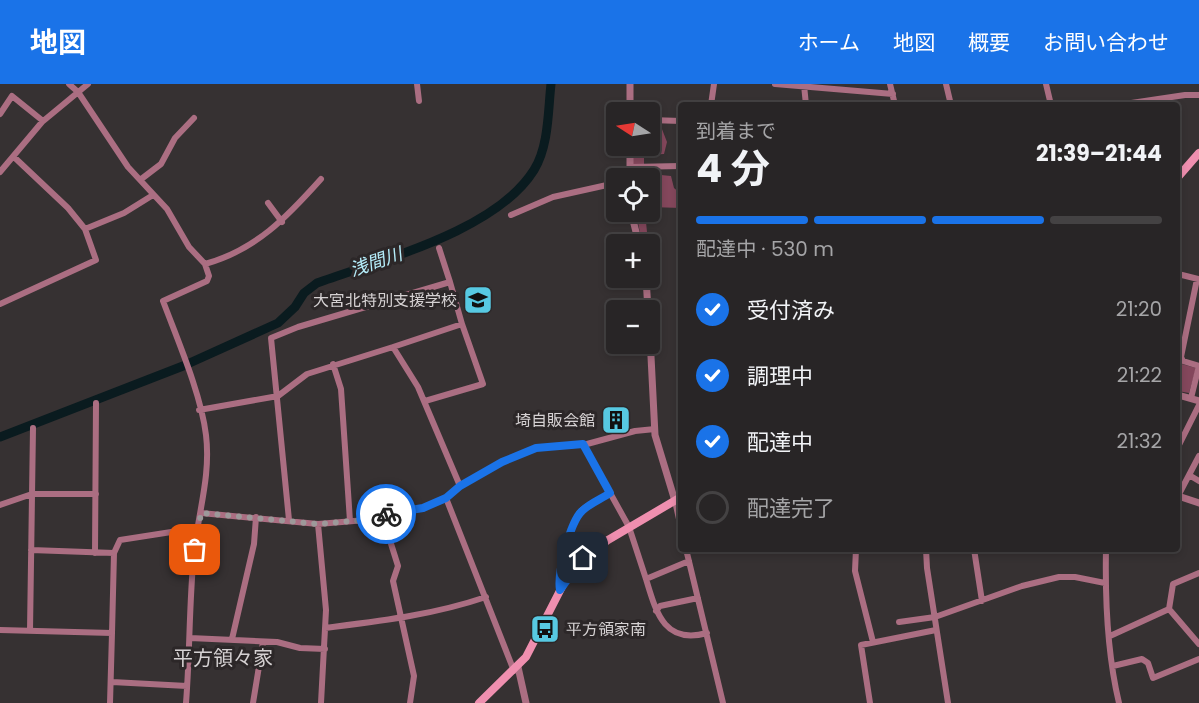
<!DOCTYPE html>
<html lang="ja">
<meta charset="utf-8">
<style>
body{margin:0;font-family:Poppins,"Noto Sans JP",sans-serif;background:#302d2e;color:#f1f3f6;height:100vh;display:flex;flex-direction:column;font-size:22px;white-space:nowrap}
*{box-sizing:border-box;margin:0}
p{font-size:20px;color:#a5a5a7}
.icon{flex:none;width:33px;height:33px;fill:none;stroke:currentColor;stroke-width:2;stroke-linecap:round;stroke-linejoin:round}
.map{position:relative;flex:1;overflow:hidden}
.drawer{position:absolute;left:678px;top:18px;width:502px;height:450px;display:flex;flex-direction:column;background:#282526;border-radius:6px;box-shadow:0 3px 9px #0003,0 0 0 2px #444243}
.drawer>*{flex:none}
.needle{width:39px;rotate:282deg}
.buttons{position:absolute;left:606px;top:18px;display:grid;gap:12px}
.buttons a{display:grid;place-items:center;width:54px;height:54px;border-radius:6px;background:#282526;box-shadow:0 3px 9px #0003,0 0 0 2px #444243;font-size:30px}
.pin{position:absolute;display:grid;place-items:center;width:51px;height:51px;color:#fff;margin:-26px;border-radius:12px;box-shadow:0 3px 9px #0006}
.courier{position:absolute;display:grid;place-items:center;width:60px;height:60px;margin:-30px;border:4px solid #1a73e8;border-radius:50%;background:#fff;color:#222;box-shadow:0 2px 8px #0007}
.summary em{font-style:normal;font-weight:700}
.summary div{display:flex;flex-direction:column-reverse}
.summary{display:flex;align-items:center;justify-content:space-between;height:102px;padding:0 18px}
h1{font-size:39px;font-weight:700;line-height:45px}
.bar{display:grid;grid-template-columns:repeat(4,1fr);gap:9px 6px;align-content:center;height:72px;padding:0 18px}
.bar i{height:8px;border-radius:4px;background:#444243}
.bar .active{background:#1a73e8}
.bar p{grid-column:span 4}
ol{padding:0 18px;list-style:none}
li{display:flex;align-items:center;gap:18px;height:66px}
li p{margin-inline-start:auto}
li .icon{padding:6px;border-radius:50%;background:#1a73e8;color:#fff;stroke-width:4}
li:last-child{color:#a5a5a7}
li i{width:33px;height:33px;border:3px solid #444243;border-radius:50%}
header{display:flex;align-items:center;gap:36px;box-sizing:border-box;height:84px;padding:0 30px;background:#1a73e8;color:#fff}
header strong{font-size:28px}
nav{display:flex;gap:33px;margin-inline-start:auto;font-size:21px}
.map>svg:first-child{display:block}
.green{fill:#84475c}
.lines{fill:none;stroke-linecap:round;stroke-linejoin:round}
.river{stroke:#0a1b1f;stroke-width:9}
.minor{stroke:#ab6e82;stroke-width:6}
.tertiary{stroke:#ab6e82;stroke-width:7}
.secondary{stroke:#ef8faf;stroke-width:8}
.done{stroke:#9d999a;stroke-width:6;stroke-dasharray:0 10.8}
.route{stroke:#1a73e8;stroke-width:8}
.labels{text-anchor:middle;stroke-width:6;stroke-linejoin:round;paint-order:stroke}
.poi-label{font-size:16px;fill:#d5d1d2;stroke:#2c2728;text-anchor:end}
.water-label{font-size:18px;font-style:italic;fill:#b5edfa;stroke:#2c2728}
.quarter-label{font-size:20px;fill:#d5d1d2;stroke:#2c2728}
</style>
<header>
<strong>地図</strong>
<nav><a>ホーム</a><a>地図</a><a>概要</a><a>お問い合わせ</a></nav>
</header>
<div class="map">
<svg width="1199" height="619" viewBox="0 0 1199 619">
<rect width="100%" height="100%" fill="#363132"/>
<path class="green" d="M650 40H660L667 58 664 70 644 71V86L651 90 671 92 674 104 681 110V124L650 123V94H632L631 62H650Z
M636 128H645L648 158 642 159Z
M1178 279 1196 284 1189 309 1178 307Z"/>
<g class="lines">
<path class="river" d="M0 353 183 282 278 239 295 223 304 209 317 199C383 175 496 147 534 86 549 62 548 26 551 0"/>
<path class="minor" d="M69 0 78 8 128 83 167 125 189 163 205 180 209 192 207 197 163 217C178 257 201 310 206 351 211 392 198 429 194 469 189 519 190 569 186 619
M417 0 419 17
M775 0 893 10
M890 0 895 21
M946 0 951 21
M1046 0 1051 21
M804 1 806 21
M711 21 714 0
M1118 21 1185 11H1199
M0 30 12 12 43 37
M650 36 681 37
M630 83 681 82
M0 88 42 38 88 0
M140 96 161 80 175 54 194 34
M268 119 282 138
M511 131 553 113 616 99
M85 145 124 129 153 111
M439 164 450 198
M205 180C256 166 287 133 321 95
M1178 190 1198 195
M1197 195 1181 273 1183 277 1199 282
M0 220 96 176 85 145 68 124 14 73
M393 263 462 240
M333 280 341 305 350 437
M1191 314 1199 282
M199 326 278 312 307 290 393 263 418 303 460 402
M583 360 629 443 646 495 689 477
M1178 363 1199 321
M1189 391 1199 397
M1178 412 1199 372
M446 414 514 587
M675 417 681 444
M0 421 32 410H96
M201 429 318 440 366 436 423 424 446 414 460 402 502 378 536 364 587 360 635 347 655 345
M382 431 398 482 393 497 414 592 410 619
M289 436 271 254 298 243 450 198 462 240 483 300 425 317
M318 440 326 526 321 619
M686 465 723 619
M856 465 855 487 873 558
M926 465 927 484 948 619
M974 465 982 517
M1106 465C1105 516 1107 569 1119 619
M31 466 114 469
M95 469 96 319
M646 495C656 528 664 561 707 549
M560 506C557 490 570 438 582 426 590 419 601 415 610 409
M1169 525 1173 500 1199 489
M656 527 660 522 698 514
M899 538 935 533 1022 502 1059 493H1075L1105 499
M325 544C380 537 433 531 486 513
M0 546 112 549 110 619
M30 547 33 344
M112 549 114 469 120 456 197 444
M1110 552 1169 525 1199 560
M190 554 277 558 300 564 325 565
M232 555 254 460 256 433
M1113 582 1142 575 1148 579 1153 594 1199 575
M112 598 187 602
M253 619 263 558
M870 619 861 561 936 546"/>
<path class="tertiary" d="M630 0V28
M630 94V62
M631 128 639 160
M646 194 648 226
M650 253 655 351 675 417
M1178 311 1199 317
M1178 412 1199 419
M518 583 526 619"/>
<path class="secondary" d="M1178 93 1199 69
M479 619 526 573 566 495 583 474 608 456 681 413"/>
</g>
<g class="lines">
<path class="done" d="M195 466 201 429 318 440 366 436 386 430"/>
<path class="route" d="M386 430 423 424 446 414 460 402 502 378 536 364 583 360 610 409C601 415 590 419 582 427 570 438 557 490 560 506L583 474"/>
</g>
<defs>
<g id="school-square" transform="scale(1.5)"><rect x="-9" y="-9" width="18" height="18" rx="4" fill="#57c9e2" stroke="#2c2728"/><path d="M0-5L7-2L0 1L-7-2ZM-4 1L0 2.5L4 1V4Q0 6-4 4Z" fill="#111"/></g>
<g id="building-square" transform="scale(1.5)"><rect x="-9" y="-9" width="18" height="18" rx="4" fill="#57c9e2" stroke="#2c2728"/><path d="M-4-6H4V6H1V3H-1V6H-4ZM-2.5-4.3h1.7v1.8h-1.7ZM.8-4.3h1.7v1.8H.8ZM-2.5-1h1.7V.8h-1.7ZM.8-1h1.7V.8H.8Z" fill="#111"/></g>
<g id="bus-square" transform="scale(1.5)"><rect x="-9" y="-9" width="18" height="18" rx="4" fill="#57c9e2" stroke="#2c2728"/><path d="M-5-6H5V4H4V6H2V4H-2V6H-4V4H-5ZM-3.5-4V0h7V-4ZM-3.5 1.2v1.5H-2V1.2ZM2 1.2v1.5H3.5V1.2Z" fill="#111"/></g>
</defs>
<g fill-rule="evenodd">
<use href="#school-square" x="478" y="216"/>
<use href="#building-square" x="616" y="336"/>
<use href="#bus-square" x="545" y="545"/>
</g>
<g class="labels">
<g class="poi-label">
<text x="457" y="222">大宮北特別支援学校</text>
<text x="595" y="342">埼自販会館</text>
<text x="566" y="551" text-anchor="start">平方領家南</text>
</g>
<g class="water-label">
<text transform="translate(376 178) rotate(-19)" y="6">浅間川</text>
</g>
<g class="quarter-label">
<text x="223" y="581">平方領々家</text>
</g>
</g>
</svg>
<div class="buttons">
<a><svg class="needle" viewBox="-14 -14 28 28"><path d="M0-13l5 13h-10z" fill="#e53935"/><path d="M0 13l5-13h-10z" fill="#a5a5a7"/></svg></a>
<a><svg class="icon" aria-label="locate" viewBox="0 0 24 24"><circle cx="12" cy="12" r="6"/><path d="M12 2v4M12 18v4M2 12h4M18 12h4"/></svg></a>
<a>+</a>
<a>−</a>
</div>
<div class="pin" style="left:195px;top:466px;background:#ea580c"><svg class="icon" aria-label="bag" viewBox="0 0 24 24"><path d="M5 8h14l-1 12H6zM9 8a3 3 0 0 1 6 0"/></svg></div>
<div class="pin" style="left:583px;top:474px;background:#1f2937"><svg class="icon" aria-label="home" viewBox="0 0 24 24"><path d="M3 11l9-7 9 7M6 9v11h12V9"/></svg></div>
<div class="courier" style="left:386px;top:430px"><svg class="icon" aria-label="bike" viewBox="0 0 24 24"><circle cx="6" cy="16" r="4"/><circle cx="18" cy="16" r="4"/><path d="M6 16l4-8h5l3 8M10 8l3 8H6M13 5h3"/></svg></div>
<section class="drawer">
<div class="summary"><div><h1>4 分</h1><p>到着まで</p></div><em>21:39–21:44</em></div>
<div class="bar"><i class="active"></i><i class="active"></i><i class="active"></i><i></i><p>配達中 · 530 m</p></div>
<ol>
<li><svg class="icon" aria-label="check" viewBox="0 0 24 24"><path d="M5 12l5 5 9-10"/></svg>受付済み<p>21:20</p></li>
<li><svg class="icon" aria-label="check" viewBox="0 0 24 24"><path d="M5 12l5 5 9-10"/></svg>調理中<p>21:22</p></li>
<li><svg class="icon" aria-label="check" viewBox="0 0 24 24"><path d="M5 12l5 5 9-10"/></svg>配達中<p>21:32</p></li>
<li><i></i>配達完了</li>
</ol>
</section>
</div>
